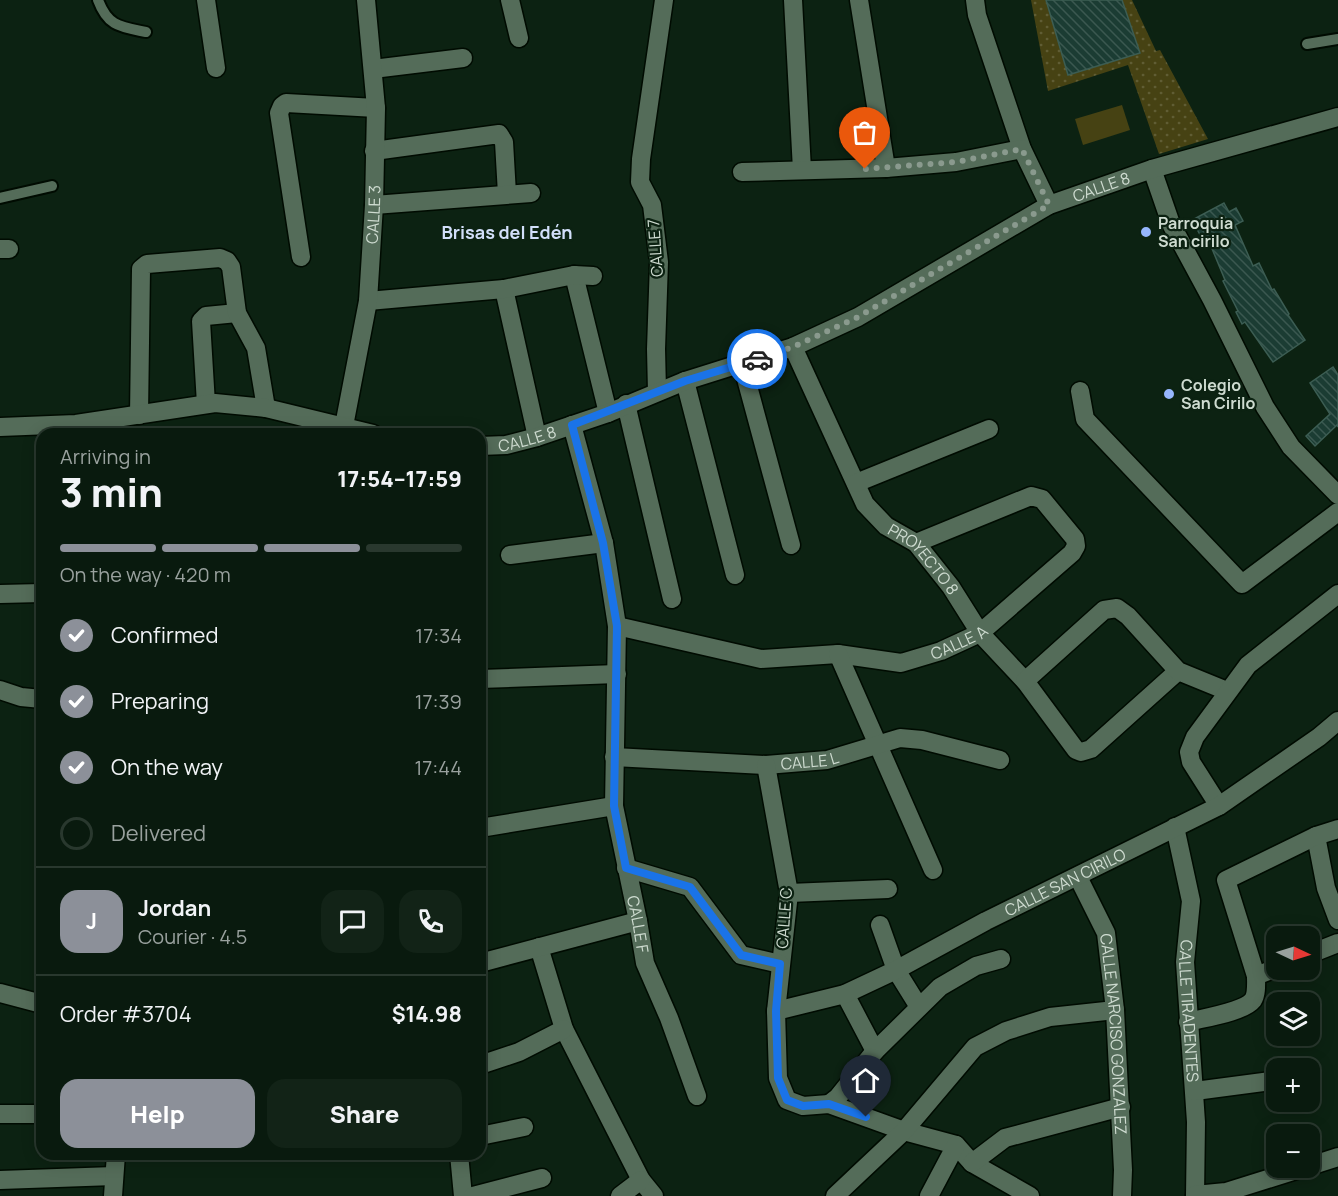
<!DOCTYPE html>
<meta charset="utf-8">
<style>
body{margin:0;font-family:Manrope,sans-serif;background:#122317;color:#f1f3f6;height:100vh;display:flex;flex-direction:column;font-size:22px;white-space:nowrap}
*{box-sizing:border-box;margin:0}
p{font-size:20px;color:#99a19e}
.icon{flex:none;width:33px;height:33px;fill:none;stroke:currentColor;stroke-width:2;stroke-linecap:round;stroke-linejoin:round}
.map{position:relative;flex:1;overflow:hidden}
.drawer{position:absolute;left:36px;top:428px;width:450px;height:732px;display:flex;flex-direction:column;background:#091a0e;border-radius:18px;box-shadow:0 3px 15px #0003,0 0 0 2px #29382e}
.drawer>*{flex:none}
.needle{width:39px;rotate:94deg}
.fabs{position:absolute;left:1266px;top:926px;display:grid;gap:12px}
.fabs a{display:grid;place-items:center;width:54px;height:54px;border-radius:12px;background:#091a0e;box-shadow:0 3px 15px #0003,0 0 0 2px #29382e;font-size:30px}
.pin{position:absolute;display:grid;place-items:center;width:51px;height:51px;color:#fff;margin:-62px -26px;border-radius:50% 50% 50% 0;rotate:-45deg;box-shadow:0 0 6px #0007}
.pin .icon{rotate:45deg}
.courier{position:absolute;display:grid;place-items:center;width:60px;height:60px;margin:-30px;border:4px solid #1a73e8;border-radius:50%;background:#fff;color:#222;box-shadow:0 2px 8px #0007}
.summary em{font-style:normal;font-weight:800}
.summary div{display:flex;flex-direction:column-reverse}
.summary{display:flex;align-items:center;justify-content:space-between;height:102px;padding:0 24px}
h1{font-size:39px;font-weight:800;line-height:45px}
.bar{display:grid;grid-template-columns:repeat(4,1fr);gap:9px 6px;align-content:center;height:72px;padding:0 24px}
.bar i{height:8px;border-radius:4px;background:#29382e}
.bar .on{background:#8c9099}
.bar p{grid-column:span 4}
.line{display:flex;align-items:center;gap:15px;padding:0 24px;border-top:2px solid #29382e}
.line div{flex:1}
.round{display:grid;place-items:center;flex:none;width:63px;height:63px;border-radius:18px;background:#122317}
ol{padding:0 24px;list-style:none}
li{display:flex;align-items:center;gap:18px;height:66px}
li p{margin-inline-start:auto}
li .icon{padding:6px;border-radius:50%;background:#8c9099;color:#fff;stroke-width:4}
li:last-child{color:#99a19e}
li i{width:33px;height:33px;border:3px solid #29382e;border-radius:50%}
.primary-button{display:flex;gap:12px;margin-top:auto;padding:12px 24px}
.primary-button a{flex:1;height:69px;border-radius:18px;background:#8c9099;color:#fff;font-size:24px;font-weight:800;line-height:69px;text-align:center}
.primary-button a+a{background:#122317;color:#f1f3f6}
.map>svg:first-child{display:block}
.grass{fill:url(#grass-dots)}
.park{fill:#464213}
.building{fill:url(#building-back-hatch);stroke:#3c5d53;stroke-width:1.5}
.lines{fill:none;stroke-linecap:round;stroke-linejoin:round}
.service-casing{stroke:#000b01;stroke-width:14}
.minor-casing{stroke:#000b01;stroke-width:21}
.service{stroke:#546c59;stroke-width:10}
.minor{stroke:#546c59;stroke-width:18}
.done{stroke:#8a9a8e;stroke-width:6;stroke-dasharray:0 10.8}
.route{stroke:#1a73e8;stroke-width:8}
.poi-dot{fill:#96b6fd;stroke:#0c2212;stroke-width:2}
.labels{text-anchor:middle;stroke-width:4.5;stroke-linejoin:round;paint-order:stroke}
.street-label{font-size:16px;fill:#cedbd0;stroke:#0c2212}
.poi-label{font-size:16px;font-weight:bold;fill:#cedbd0;stroke:#0c2212;text-anchor:start}
.neighbourhood-label{font-size:18px;font-weight:bold;fill:#d2dffa;stroke:#0c2212}
</style>
<div class="map">
<svg width="1338" height="1196" viewBox="0 0 1338 1196">
<defs>
<pattern id="grass-dots" width="8" height="8" patternUnits="userSpaceOnUse" patternTransform="scale(1.5)"><rect width="8" height="8" fill="#464213"/><path d="M2 2h.1M6 6h.1" fill="none" stroke="#605d34" stroke-width="1.8" stroke-linecap="round"/></pattern>
<pattern id="building-back-hatch" width="6" height="6" patternUnits="userSpaceOnUse" patternTransform="scale(1.5)"><rect width="6" height="6" fill="#1b3c33"/><path d="M-1 5l2 2M0 0l6 6M5-1l2 2" fill="none" stroke="#3b5850"/></pattern>
</defs>
<rect width="100%" height="100%" fill="#0c2212"/>
<path class="grass" d="M1031 0H1132L1156 51 1160 50 1208 139 1159 154 1128 65 1048 91Z"/>
<path class="park" d="M1122 105 1130 130 1083 145 1075 119Z"/>
<path class="building" d="M1046 0H1122L1140 53 1068 75Z
M1224 203 1229 212 1236 208 1243 221 1235 225 1253 266 1259 263 1272 290 1274 289 1289 314 1288 315 1305 340 1273 362 1245 322 1242 324 1236 312 1238 311 1223 281 1225 280 1208 239 1204 242 1192 220Z
M1333 367 1338 375V427L1337 425 1315 446 1306 436 1330 414 1310 383Z"/>
<g class="lines">
<g class="service-casing">
<path id="service" d="M98 0C108 27 121 27 146 32
M1307 44 1338 39
M0 198 52 186"/>
</g>
<g class="minor-casing">
<g id="minor">
<path d="M206 0 216 68"/>
<path d="M510 0 519 38"/>
<path d="M793 0 802 170"/>
<path d="M859 0 886 168"/>
<path d="M975 0 977 15 1022 149 1049 205"/>
<path d="M373 69 463 58"/>
<path d="M374 151 499 134 504 142 507 194"/>
<path d="M1152 169 1171 224 1212 300 1265 407 1291 447 1338 495"/>
<path d="M742 172 886 168 956 162 1022 149"/>
<path d="M374 205 531 193"/>
<path d="M0 249H9"/>
<path d="M301 257 279 113 282 106 286 103 376 108"/>
<path d="M574 275 608 413"/>
<path d="M504 289 537 437"/>
<path d="M368 301 504 289 574 275 593 276"/>
<path id="s1" d="M793 347 865 504 886 526 916 543 951 587 980 633 1025 681 1076 750 1081 752 1091 749 1178 671"/>
<path d="M742 364 791 545"/>
<path d="M685 381 735 575"/>
<path d="M1080 391 1085 419 1242 584 1338 512"/>
<path d="M657 392 656 349 659 262 652 205 640 182 641 159 664 0"/>
<path d="M206 404 201 321 206 316 237 313"/>
<path d="M626 404 672 599"/>
<path d="M139 415 141 269 147 264 220 258 227 261 231 267 237 313 256 348 266 408"/>
<path id="s2" d="M572 425 604 543 617 626 614 806 638 921 645 963 669 1018 697 1096"/>
<path id="s3" d="M344 426 368 301 374 205 376 108 366 0"/>
<path d="M0 427 76 424 215 403 266 408 373 434"/>
<path id="s4" d="M480 446 506 445 537 437 608 413 685 381 793 347 858 317 1049 205 1152 169 1338 117"/>
<path d="M856 483 989 429"/>
<path d="M510 555 604 543"/>
<path d="M0 594 42 593"/>
<path id="s5" d="M617 626 761 659 838 654 901 663 941 651 980 633 1072 553 1076 546 1075 539 1042 499 1031 496 916 543"/>
<path d="M838 654 933 870"/>
<path d="M480 679 617 674"/>
<path d="M1025 681 1104 610 1117 608 1128 616 1178 671 1227 691"/>
<path d="M0 690 21 697 42 699"/>
<path id="s6" d="M614 757 766 765 827 760 900 738 922 740 1000 760"/>
<path d="M766 765 789 893 776 1011 778 1078 787 1100 803 1106 829 1104 904 1131 956 1145 972 1163 1030 1196"/>
<path d="M1219 806 1191 762 1189 752 1195 737 1248 665 1338 594"/>
<path id="s7" d="M1175 827 1191 901 1185 962 1196 1122 1195 1196"/>
<path d="M480 828 614 806"/>
<path d="M1316 836 1326 888 1338 920"/>
<path d="M626 868 690 887 741 955 780 964"/>
<path id="s8" d="M1078 877 1106 933 1115 1010 1123 1170 1122 1196"/>
<path d="M789 893 888 889"/>
<path d="M880 925 896 970 919 1007"/>
<path d="M539 947 564 1029 641 1180 654 1196"/>
<path d="M1310 954 1338 943"/>
<path d="M480 963 638 921"/>
<path d="M1256 976 1276 968"/>
<path d="M0 993 42 1004"/>
<path d="M845 994 875 1051"/>
<path id="s9" d="M776 1011 845 994 896 970 986 921 1219 806 1319 737 1338 721"/>
<path d="M1188 1022C1203 1018 1244 1012 1253 1000 1257 994 1256 983 1256 976L1226 880 1316 836 1338 829"/>
<path d="M480 1065 519 1052 564 1029"/>
<path d="M1195 1091 1271 1081"/>
<path d="M829 1104 838 1097 875 1051 940 987 976 966 1001 959"/>
<path d="M0 1114H42"/>
<path d="M480 1136 524 1127"/>
<path d="M459 1154 463 1196"/>
<path d="M972 1163 1005 1138 1121 1107"/>
<path d="M1310 1166 1338 1157"/>
<path d="M0 1180 114 1176"/>
<path d="M1195 1195 1226 1192 1306 1167"/>
<path d="M113 1196 116 1154"/>
<path d="M473 1196 542 1178"/>
<path d="M620 1196 641 1180"/>
<path d="M835 1196 904 1131 975 1047 1006 1031 1050 1017 1115 1010"/>
<path d="M929 1196 956 1145"/>
</g>
</g>
<use href="#service" class="service"/>
<use href="#minor" class="minor"/>
</g>
<g class="lines">
<path class="done" d="M757 359 793 347 858 317 1049 205 1022 149 956 162 865 169"/>
<path class="route" d="M757 359 685 381 572 425 603 543 617 626 614 806 626 868 690 887 741 955 780 964 776 1011 778 1078 787 1100 803 1106 829 1104 866 1117"/>
</g>
<g class="poi-dot">
<circle cx="1146" cy="232" r="6"/>
<circle cx="1169" cy="394" r="6"/>
</g>
<g class="labels">
<g class="street-label">
<text dy="6" stroke="none"><textPath href="#s4" startOffset="678">CALLE 8</textPath></text>
<text dy="6" stroke="none"><textPath href="#s3" startOffset="214">CALLE 3</textPath></text>
<text transform="translate(655 248) rotate(-94)" y="6">CALLE 7</text>
<text dy="6" stroke="none"><textPath href="#s4" startOffset="48">CALLE 8</textPath></text>
<text dy="6" stroke="none"><textPath href="#s1" startOffset="254">PROYECTO 8</textPath></text>
<text dy="6" stroke="none"><textPath href="#s5" startOffset="350">CALLE A</textPath></text>
<text dy="6" stroke="none"><textPath href="#s6" startOffset="196">CALLE L</textPath></text>
<text dy="6" stroke="none"><textPath href="#s9" startOffset="318">CALLE SAN CIRILO</textPath></text>
<text transform="translate(784 918) rotate(-86)" y="6">CALLE C</text>
<text dy="6" stroke="none"><textPath href="#s2" startOffset="507">CALLE F</textPath></text>
<text dy="6" stroke="none"><textPath href="#s7" startOffset="186">CALLE TIRADENTES</textPath></text>
<text dy="6" stroke="none"><textPath href="#s8" startOffset="164">CALLE NARCISO GONZALEZ</textPath></text>
</g>
<g class="poi-label">
<text x="1158" y="229">Parroquia<tspan x="1158" dy="18">San cirilo</tspan></text>
<text x="1181" y="391">Colegio<tspan x="1181" dy="18">San Cirilo</tspan></text>
</g>
<g class="neighbourhood-label">
<text x="507" y="239">Brisas del Edén</text>
</g>
</g>
</svg>
<div class="fabs">
<a><svg class="needle" viewBox="-14 -14 28 28"><path d="M0-13l5 13h-10z" fill="#e53935"/><path d="M0 13l5-13h-10z" fill="#99a19e"/></svg></a>
<a><svg class="icon" aria-label="layers" viewBox="0 0 24 24"><path d="M12 4l9 5-9 5-9-5zM3 14l9 5 9-5"/></svg></a>
<a>+</a>
<a>−</a>
</div>
<div class="pin" style="left:865px;top:169px;background:#ea580c"><svg class="icon" aria-label="bag" viewBox="0 0 24 24"><path d="M5 8h14l-1 12H6zM9 8a3 3 0 0 1 6 0"/></svg></div>
<div class="pin" style="left:866px;top:1117px;background:#1f2937"><svg class="icon" aria-label="home" viewBox="0 0 24 24"><path d="M3 11l9-7 9 7M6 9v11h12V9"/></svg></div>
<div class="courier" style="left:757px;top:359px"><svg class="icon" aria-label="car" viewBox="0 0 24 24"><path d="M5 17H2v-5l4-1 3-4h7l3 4 3 1v5h-3M9 17h6M6 11h13"/><circle cx="7" cy="17" r="2"/><circle cx="17" cy="17" r="2"/></svg></div>
<section class="drawer">
<div class="summary"><div><h1>3 min</h1><p>Arriving in</p></div><em>17:54–17:59</em></div>
<div class="bar"><i class="on"></i><i class="on"></i><i class="on"></i><i></i><p>On the way · 420 m</p></div>
<ol>
<li><svg class="icon" aria-label="check" viewBox="0 0 24 24"><path d="M5 12l5 5 9-10"/></svg>Confirmed<p>17:34</p></li>
<li><svg class="icon" aria-label="check" viewBox="0 0 24 24"><path d="M5 12l5 5 9-10"/></svg>Preparing<p>17:39</p></li>
<li><svg class="icon" aria-label="check" viewBox="0 0 24 24"><path d="M5 12l5 5 9-10"/></svg>On the way<p>17:44</p></li>
<li><i></i>Delivered</li>
</ol>
<div class="line" style="height:108px"><b class="round" style="background:#8c9099;color:#fff">J</b><div><b>Jordan</b><p>Courier · 4.5</p></div><a class="round"><svg class="icon" aria-label="chat" viewBox="0 0 24 24"><path d="M4 5h16v11H9l-5 4z"/></svg></a><a class="round"><svg class="icon" aria-label="phone" viewBox="0 0 24 24"><path d="M5 4h4l2 5-3 2q2 4 5 5l2-3 5 2v4C11 20 4 13 5 4z"/></svg></a></div>
<div class="line" style="height:78px"><div>Order #3704</div><b>$14.98</b></div>
<div class="primary-button"><a>Help</a><a>Share</a></div>
</section>
</div>
